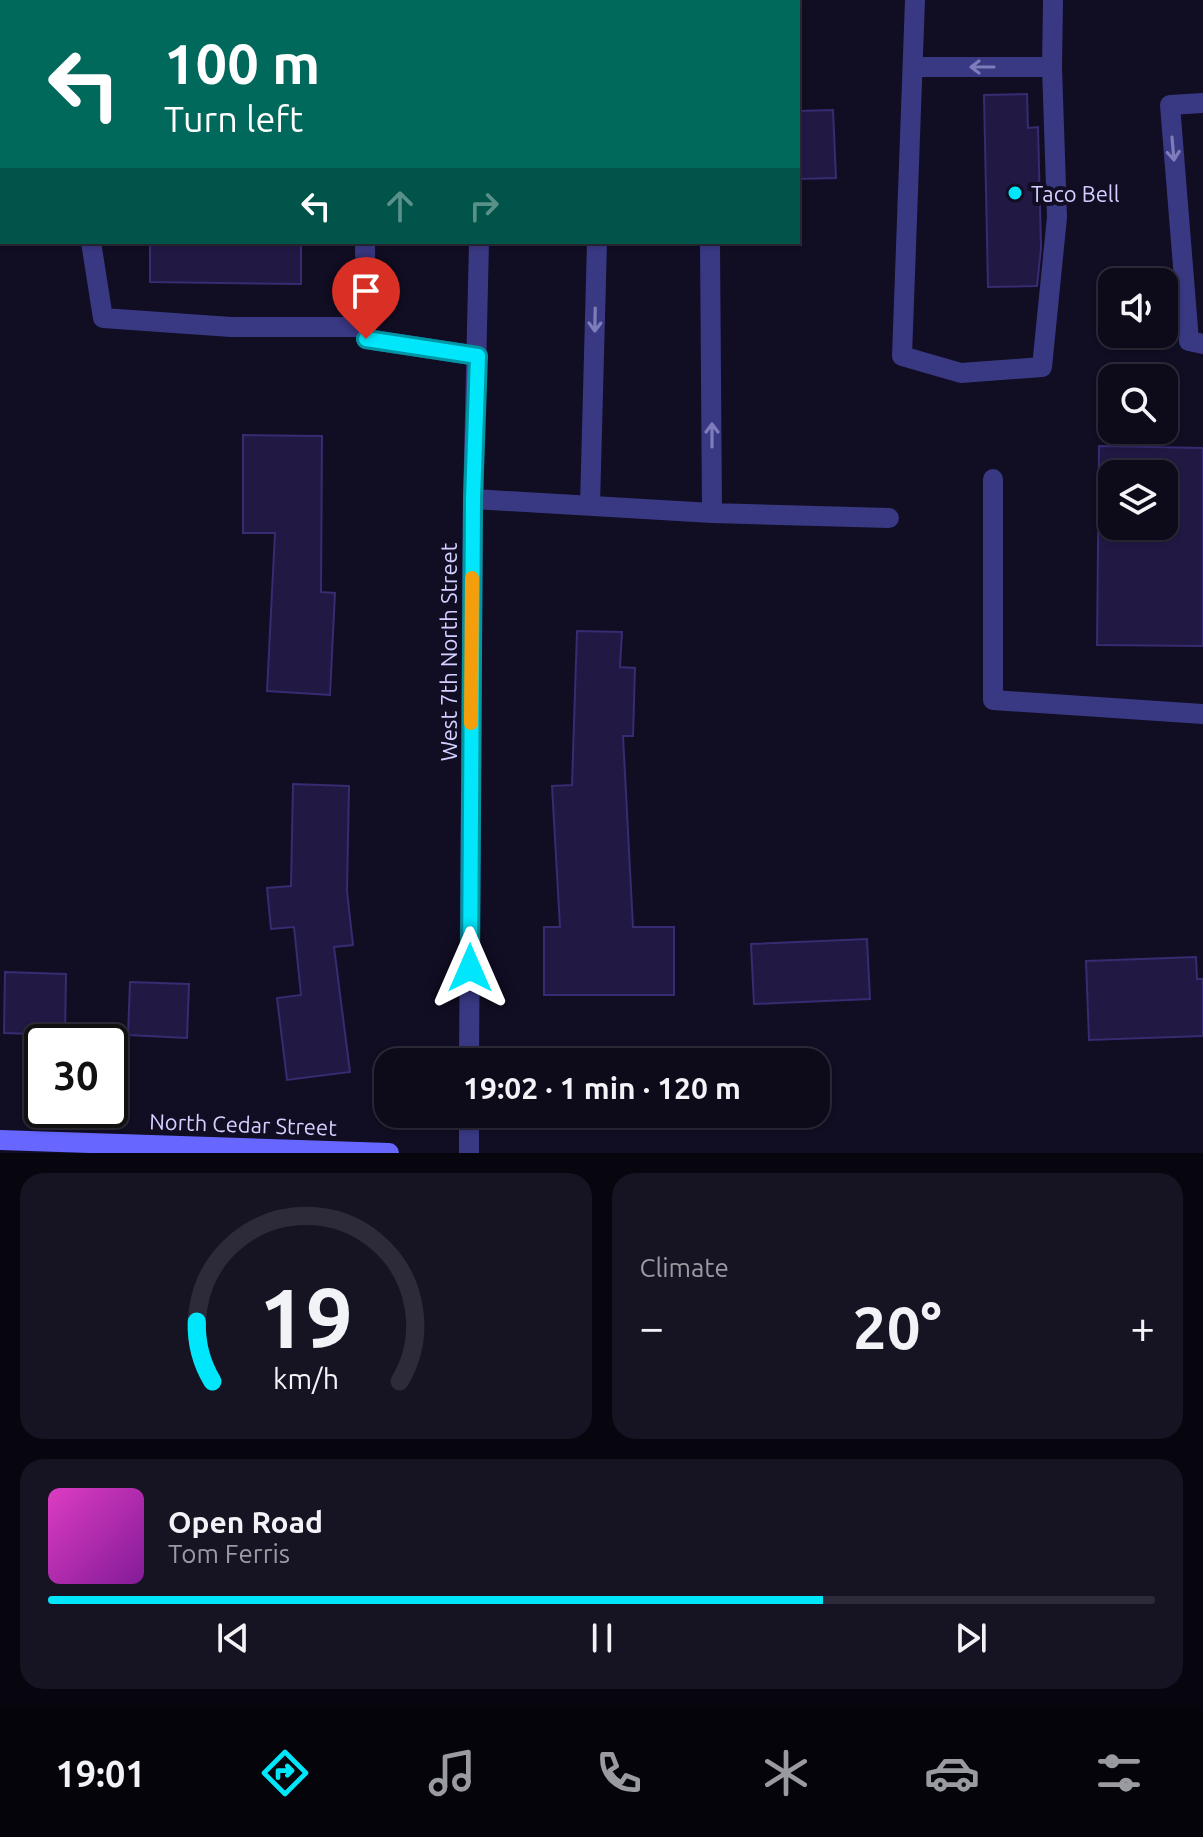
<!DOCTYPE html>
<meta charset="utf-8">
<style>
body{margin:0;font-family:Ubuntu,sans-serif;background:#161323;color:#f1f3f6;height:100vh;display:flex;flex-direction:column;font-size:30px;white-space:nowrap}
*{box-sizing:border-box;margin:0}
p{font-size:26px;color:#9a9aa2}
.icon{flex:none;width:44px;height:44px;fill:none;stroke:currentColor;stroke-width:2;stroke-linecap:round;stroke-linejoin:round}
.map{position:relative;height:1153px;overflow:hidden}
.panel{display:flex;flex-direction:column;gap:20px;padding:20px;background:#07060e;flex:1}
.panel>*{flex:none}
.hud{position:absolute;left:0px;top:0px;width:800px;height:244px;box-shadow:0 2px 6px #0004,0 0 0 2px #2d2b39;background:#00695c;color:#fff;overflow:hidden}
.fabs{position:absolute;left:1098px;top:268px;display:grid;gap:16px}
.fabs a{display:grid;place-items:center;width:80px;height:80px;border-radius:16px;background:#0d0a1a;box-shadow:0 2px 6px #0004,0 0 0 2px #2d2b39;font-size:40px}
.speed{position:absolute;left:24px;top:1024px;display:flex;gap:16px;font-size:40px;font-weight:700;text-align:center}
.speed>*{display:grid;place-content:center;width:104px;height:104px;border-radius:50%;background:#0d0a1a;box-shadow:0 2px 6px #0004,0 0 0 2px #2d2b39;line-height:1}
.speed .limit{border:4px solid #111;border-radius:12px;background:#fff;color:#111}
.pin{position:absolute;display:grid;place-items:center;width:68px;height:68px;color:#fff;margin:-82px -34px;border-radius:50% 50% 50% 0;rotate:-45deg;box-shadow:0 0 8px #0007}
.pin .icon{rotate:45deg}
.me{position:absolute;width:88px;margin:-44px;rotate:0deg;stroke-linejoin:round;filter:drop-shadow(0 0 6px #0008)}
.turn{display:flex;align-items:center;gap:28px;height:168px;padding:0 32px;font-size:36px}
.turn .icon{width:104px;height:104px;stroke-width:2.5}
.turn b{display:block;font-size:56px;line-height:68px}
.lanes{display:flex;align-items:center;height:76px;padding:0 32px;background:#0003;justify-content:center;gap:40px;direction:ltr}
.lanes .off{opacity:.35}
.big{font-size:60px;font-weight:700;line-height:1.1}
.panel .card{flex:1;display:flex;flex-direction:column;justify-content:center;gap:12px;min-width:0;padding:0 28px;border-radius:24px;background:#161323}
.panel .dial{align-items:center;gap:0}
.dial svg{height:208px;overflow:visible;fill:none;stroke:#2d2b39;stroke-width:7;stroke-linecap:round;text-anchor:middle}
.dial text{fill:#f1f3f6;stroke:none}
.song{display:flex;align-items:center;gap:24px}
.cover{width:96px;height:96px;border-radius:12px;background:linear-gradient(135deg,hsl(310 70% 55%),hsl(290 70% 35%))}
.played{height:8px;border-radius:4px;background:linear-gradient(90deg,#00e7fb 70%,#2d2b39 70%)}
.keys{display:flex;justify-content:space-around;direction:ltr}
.heat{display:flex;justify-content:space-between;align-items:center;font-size:44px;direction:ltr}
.panel .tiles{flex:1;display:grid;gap:20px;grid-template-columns:1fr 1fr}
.card:last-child{grid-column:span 2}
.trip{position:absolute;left:374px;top:1048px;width:456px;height:80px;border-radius:24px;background:#0d0a1a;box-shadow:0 2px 6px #0004,0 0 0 2px #2d2b39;font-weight:700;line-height:80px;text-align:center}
.dock{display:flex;height:128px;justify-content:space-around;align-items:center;background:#05040a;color:#9a9aa2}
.dock .icon{width:56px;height:56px}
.dock .current{color:#00e7fb}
.dock b{font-size:36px;color:#f1f3f6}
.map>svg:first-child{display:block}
</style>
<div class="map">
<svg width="1203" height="1153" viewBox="0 0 1203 1153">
<rect width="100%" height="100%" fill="#110d23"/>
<path fill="#211944" stroke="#372b71" stroke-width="2" fill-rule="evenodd" d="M 1027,94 L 1028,128 L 1038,127 L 1041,248 L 1037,286 L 988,287 L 984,95 Z
M 833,110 L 836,178 L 798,179 L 798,111 Z
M 150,242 L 301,242 L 301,284 L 150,282 Z
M 243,435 L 322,436 L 321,592 L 335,593 L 330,695 L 267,691 L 275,533 L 243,533 Z
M 1099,446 L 1203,448 L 1203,646 L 1097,645 ZM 1112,474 L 1164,474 L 1164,526 L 1112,526 Z
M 577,631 L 622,632 L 620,667 L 635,668 L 633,736 L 623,736 L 633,927 L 674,927 L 674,995 L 544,995 L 544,927 L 560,927 L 552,786 L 572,785 Z
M 293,784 L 349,786 L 347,891 L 353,945 L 334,947 L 350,1072 L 287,1080 L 277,998 L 301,995 L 294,927 L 271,929 L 267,888 L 291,886 Z
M 867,939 L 870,999 L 754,1004 L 751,944 Z
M 1196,957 L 1197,979 L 1203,979 L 1203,1036 L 1089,1040 L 1086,961 Z
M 5,972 L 66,974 L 65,1035 L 4,1033 Z
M 130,982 L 189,984 L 187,1038 L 128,1035 Z"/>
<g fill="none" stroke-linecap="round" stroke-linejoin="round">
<path stroke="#393883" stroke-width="20" d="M 708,0 L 708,2
M 915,0 L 902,356 L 961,373 L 1042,367 L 1057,217 L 1052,67 L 1053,0
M 104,2 L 104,0
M 602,2 L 602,0
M 913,67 L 1052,67
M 1203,103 L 1170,105 L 1189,341 L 1203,344
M 91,242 L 103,318 L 231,327 L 366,327
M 365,242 L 366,339 L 478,356
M 710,242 L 712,513
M 993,479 L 993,700 L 1203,714
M 473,499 L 712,513 L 889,518
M 590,505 L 597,242"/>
<path stroke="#393883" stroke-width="20" d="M 482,2 L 482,0
M 469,1062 L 473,499 L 479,242
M 469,1153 L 469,1114"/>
<path stroke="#6767ff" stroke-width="20" d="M 0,1140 L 389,1153"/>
</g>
<defs><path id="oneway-shaft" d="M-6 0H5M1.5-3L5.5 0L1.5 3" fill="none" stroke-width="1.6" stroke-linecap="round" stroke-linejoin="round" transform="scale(2)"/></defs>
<g stroke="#7f7cbb">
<use href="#oneway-shaft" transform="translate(982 67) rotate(-180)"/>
<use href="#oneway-shaft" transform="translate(1173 149) rotate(85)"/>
<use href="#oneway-shaft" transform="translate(595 320) rotate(91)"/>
<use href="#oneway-shaft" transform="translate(712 435) rotate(-90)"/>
</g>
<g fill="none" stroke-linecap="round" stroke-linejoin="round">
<defs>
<path id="route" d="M 366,339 L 478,356 L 473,499 L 470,968"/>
</defs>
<use href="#route" stroke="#0096a3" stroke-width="20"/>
<use href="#route" stroke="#00e7fb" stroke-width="14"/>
<path stroke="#f59e0b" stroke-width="14" d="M 471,723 L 472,578"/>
</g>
<circle fill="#00e7fb" stroke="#110d23" stroke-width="3" cx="1015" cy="193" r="8"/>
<g text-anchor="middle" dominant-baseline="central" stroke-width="8" stroke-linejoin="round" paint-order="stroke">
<g font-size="22" fill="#d4d0ff" stroke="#110d23" text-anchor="start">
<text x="1031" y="193">Taco Bell</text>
</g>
<g font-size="22" fill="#d4d0ff" stroke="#110d23">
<text transform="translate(448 652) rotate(-90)">West 7th North Street</text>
<text transform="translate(243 1124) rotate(2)">North Cedar Street</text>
</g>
</g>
</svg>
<div class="fabs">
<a><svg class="icon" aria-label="sound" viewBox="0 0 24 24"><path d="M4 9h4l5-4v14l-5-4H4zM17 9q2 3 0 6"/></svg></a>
<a><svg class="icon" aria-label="search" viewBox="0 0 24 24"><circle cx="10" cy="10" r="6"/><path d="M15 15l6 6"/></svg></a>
<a><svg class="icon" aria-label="layers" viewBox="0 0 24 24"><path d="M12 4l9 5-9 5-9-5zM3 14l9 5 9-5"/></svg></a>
</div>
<div class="speed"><div class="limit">30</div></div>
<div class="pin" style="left:366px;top:339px;background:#d93025"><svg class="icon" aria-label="arrive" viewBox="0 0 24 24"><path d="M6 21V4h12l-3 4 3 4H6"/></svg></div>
<svg class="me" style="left:470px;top:968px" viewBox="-20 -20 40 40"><path d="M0-17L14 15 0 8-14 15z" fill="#00e7fb" stroke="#fff" stroke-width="4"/></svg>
<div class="trip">19:02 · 1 min · 120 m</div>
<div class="hud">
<div class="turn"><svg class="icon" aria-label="left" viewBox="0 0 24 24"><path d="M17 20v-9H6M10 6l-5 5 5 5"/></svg><div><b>100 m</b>Turn left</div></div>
<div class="lanes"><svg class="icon" aria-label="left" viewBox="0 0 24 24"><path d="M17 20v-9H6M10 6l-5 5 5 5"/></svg><svg class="icon off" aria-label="ahead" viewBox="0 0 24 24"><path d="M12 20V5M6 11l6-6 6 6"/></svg><svg class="icon off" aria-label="right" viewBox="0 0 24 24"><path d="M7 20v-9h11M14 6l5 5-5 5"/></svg></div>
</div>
</div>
<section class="panel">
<div class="tiles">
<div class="card dial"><svg viewBox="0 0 100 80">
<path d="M14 69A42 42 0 1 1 86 69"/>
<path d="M14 69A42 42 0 0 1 8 46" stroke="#00e7fb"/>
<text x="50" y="56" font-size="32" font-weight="700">19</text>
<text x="50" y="72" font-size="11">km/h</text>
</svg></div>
<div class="card"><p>Climate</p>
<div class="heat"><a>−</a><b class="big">20°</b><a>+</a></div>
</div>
<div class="card">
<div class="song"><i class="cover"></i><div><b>Open Road</b><p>Tom Ferris</p></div></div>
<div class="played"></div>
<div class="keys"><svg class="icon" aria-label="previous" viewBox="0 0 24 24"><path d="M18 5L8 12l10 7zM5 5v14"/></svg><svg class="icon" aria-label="pause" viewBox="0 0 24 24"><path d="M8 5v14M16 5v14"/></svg><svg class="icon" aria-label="next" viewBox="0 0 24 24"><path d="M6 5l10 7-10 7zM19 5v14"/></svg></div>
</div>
</div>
</section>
<nav class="dock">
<b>19:01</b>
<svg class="icon current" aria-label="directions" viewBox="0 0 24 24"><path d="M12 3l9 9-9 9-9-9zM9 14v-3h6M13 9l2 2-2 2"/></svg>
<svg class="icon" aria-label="music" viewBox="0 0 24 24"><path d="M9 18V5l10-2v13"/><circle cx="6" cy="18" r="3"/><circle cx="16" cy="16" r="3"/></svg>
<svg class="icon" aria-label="phone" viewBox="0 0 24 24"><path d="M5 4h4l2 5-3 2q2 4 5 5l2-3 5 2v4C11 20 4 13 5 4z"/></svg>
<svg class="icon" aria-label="climate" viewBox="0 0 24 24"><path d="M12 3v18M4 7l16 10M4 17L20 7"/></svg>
<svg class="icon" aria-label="car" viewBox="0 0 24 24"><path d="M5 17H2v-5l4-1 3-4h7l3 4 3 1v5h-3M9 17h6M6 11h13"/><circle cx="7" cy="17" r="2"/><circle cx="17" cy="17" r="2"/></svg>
<svg class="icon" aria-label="filters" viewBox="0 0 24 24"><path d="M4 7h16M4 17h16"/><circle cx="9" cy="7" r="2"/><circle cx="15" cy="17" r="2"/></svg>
</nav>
